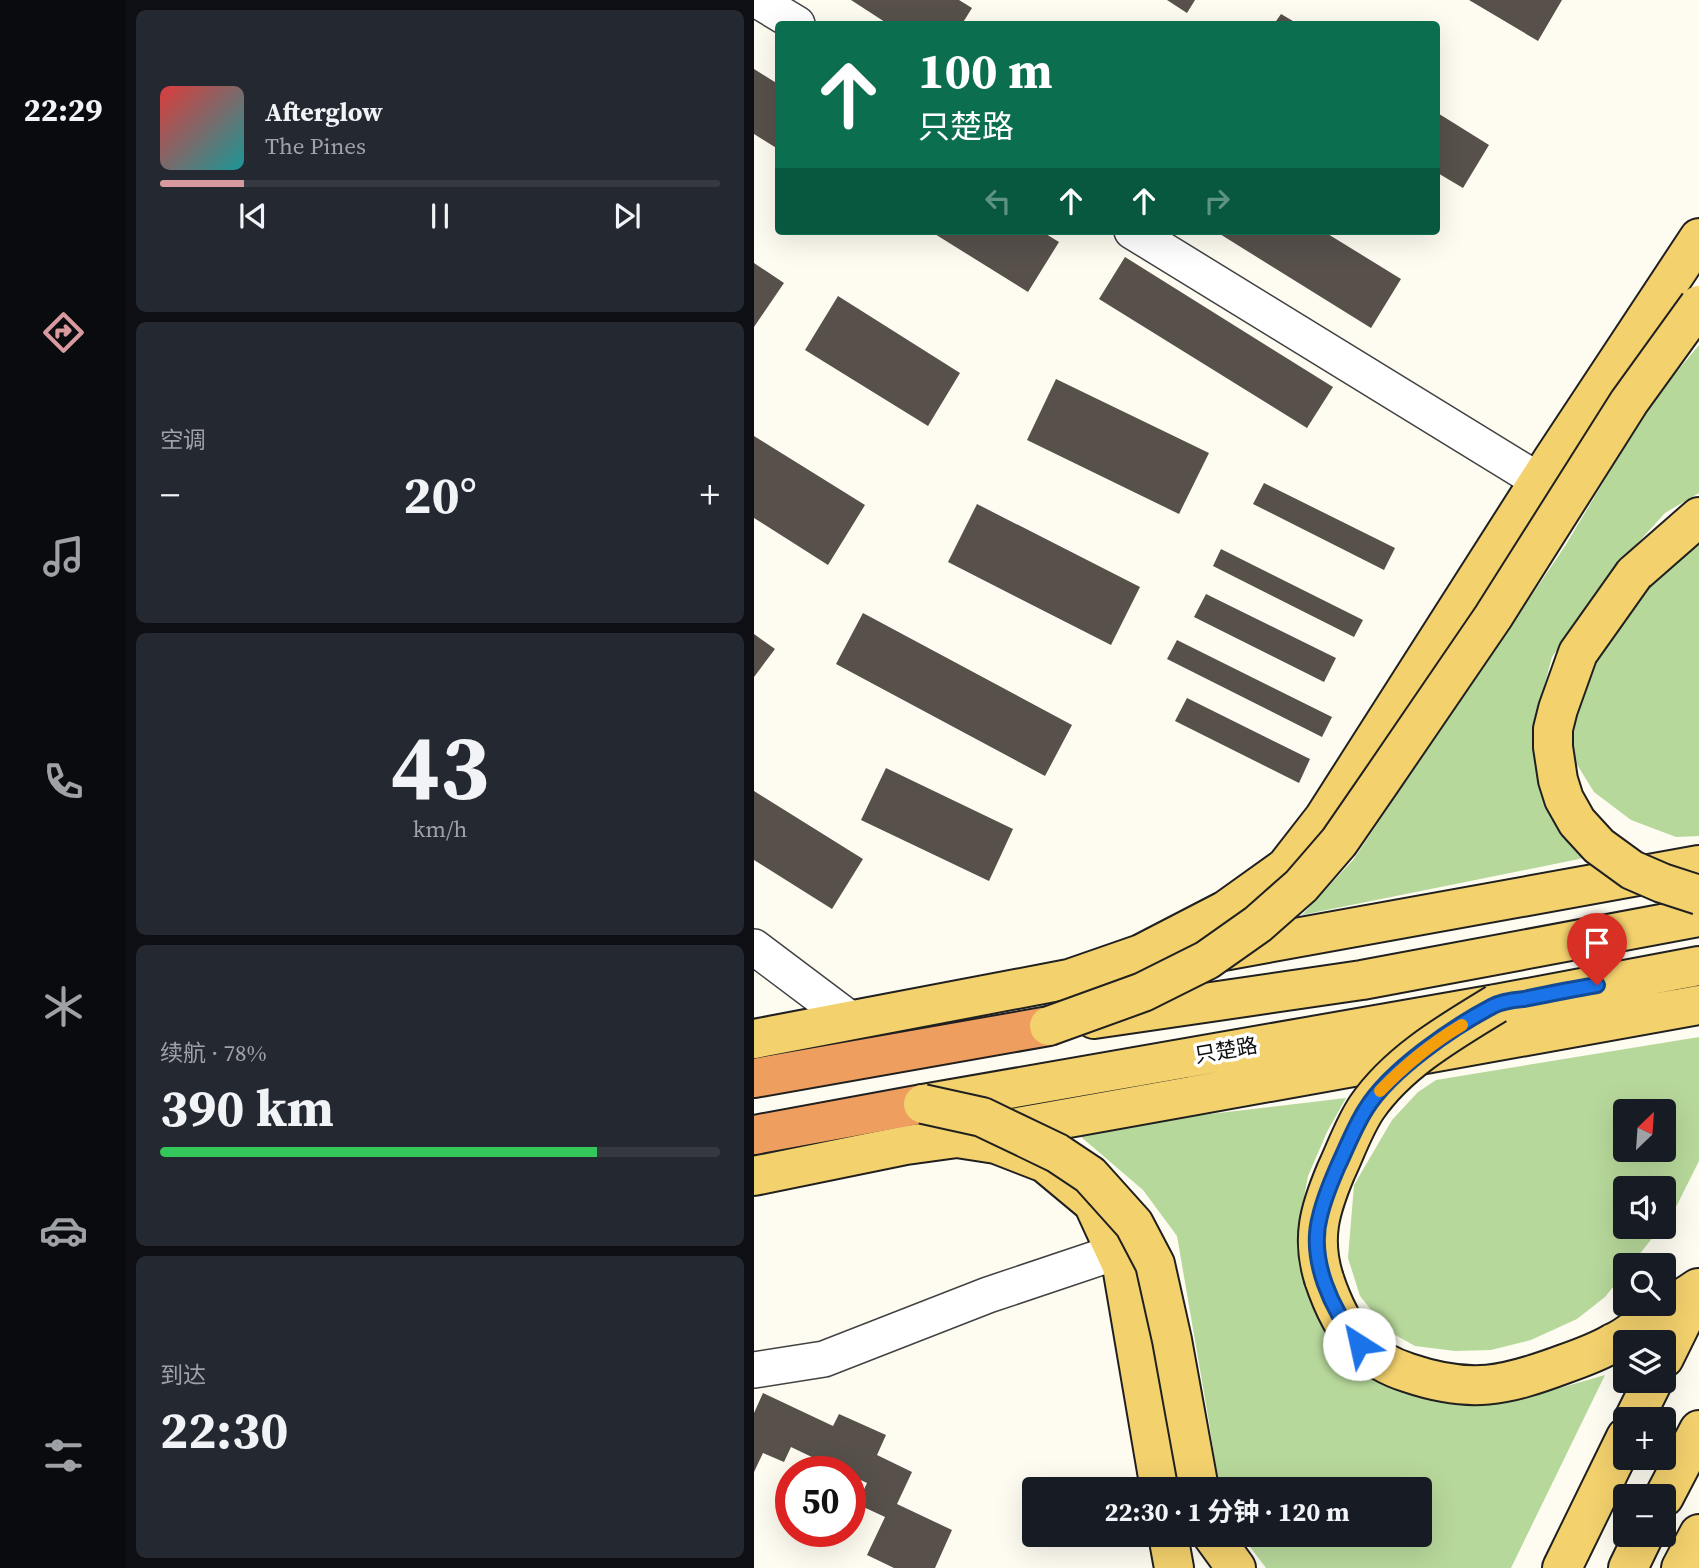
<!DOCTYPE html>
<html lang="zh">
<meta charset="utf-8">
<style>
body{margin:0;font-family:"Source Serif 4","Noto Sans SC",serif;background:#242831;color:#f1f3f6;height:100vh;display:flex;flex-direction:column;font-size:26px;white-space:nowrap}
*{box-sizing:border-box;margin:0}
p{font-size:23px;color:#9ea1a6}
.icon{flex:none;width:38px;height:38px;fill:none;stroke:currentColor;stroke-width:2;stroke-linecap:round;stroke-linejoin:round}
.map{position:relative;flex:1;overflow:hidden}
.details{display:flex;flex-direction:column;gap:10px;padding:10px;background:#0d0f14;width:628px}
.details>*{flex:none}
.top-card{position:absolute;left:21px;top:21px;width:665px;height:214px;border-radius:7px;box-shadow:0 7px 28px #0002;background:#0b6e4f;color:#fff;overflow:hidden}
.needle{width:46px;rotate:25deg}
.controls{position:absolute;left:859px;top:1099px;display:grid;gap:14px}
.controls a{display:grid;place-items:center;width:63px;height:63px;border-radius:7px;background:#171b24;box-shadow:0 7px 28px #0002;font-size:35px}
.speed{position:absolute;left:21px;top:1456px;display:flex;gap:14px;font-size:35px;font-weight:700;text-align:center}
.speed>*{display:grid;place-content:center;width:91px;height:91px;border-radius:50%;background:#171b24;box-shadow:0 7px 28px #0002;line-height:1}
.speed .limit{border:10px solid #d22;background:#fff;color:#111}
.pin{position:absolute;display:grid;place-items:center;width:60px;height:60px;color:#fff;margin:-72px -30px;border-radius:50% 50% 50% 0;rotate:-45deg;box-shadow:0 0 7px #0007}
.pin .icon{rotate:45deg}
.me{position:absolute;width:77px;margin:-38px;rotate:325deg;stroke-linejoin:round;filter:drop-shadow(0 0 5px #0008)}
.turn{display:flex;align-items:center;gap:24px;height:147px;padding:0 28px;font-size:32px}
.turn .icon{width:91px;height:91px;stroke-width:2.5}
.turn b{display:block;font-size:49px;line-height:60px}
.lanes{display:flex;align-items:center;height:66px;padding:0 28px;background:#0003;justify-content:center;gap:35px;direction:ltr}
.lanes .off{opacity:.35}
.big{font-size:52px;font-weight:700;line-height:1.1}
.details .card{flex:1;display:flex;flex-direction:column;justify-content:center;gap:10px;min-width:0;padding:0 24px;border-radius:10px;background:#242831}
.details .dial{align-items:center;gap:0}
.dial b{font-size:91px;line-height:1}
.song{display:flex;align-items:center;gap:21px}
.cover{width:84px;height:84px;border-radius:10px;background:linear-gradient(135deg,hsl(0 70% 55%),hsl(180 70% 35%))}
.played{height:7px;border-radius:4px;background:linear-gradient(90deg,#d8999f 15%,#363941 15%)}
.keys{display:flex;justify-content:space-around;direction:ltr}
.heat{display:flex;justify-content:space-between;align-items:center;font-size:38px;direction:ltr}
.charge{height:10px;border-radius:5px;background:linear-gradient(90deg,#34c759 78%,#363941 0)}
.trip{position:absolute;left:268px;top:1477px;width:410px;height:70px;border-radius:7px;background:#171b24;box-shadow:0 7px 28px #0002;font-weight:700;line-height:70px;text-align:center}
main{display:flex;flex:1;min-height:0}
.menu{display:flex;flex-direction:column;width:126px;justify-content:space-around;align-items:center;background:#090b0e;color:#9ea1a6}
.menu .icon{width:49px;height:49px}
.menu .on{color:#d8999f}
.menu b{font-size:32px;color:#f1f3f6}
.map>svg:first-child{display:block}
</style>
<main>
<nav class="menu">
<b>22:29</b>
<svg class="icon on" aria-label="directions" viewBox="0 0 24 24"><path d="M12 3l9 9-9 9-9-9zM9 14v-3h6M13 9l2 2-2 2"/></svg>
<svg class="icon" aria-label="music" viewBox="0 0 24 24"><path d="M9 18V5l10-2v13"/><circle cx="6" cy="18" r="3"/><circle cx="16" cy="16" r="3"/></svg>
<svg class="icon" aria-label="phone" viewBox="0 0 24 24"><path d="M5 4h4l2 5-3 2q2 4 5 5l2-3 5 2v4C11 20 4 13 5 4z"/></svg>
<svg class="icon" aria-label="climate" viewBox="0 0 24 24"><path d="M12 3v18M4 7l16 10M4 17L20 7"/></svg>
<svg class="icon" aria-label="car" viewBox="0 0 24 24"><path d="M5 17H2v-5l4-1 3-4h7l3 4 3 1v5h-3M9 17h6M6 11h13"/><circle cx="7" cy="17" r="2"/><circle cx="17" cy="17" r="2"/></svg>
<svg class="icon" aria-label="filters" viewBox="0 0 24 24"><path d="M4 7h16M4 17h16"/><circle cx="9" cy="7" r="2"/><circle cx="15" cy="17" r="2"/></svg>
</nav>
<section class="details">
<div class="card">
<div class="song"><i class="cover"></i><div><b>Afterglow</b><p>The Pines</p></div></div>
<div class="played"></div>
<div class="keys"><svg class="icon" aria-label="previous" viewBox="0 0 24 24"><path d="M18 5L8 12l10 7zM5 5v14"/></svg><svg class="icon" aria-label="pause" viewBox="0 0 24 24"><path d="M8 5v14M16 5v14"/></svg><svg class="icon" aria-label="next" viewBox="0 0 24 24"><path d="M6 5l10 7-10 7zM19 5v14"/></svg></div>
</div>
<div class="card"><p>空调</p>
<div class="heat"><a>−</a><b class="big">20°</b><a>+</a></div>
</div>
<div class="card dial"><b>43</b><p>km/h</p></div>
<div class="card"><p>续航 · 78%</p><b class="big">390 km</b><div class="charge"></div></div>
<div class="card"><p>到达</p><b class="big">22:30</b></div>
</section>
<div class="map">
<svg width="945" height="1568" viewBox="0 0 945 1568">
<rect width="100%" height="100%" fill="#fefcf1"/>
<path fill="#b7d89b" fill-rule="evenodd" d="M 945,345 L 945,493 L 911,513 L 862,567 L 798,657 L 782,717 L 781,761 L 788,794 L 801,824 L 830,858 L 548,915 L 599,860 L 811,546 L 898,401 Z
M 945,537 L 945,836 L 922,837 L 877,820 L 840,792 L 817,755 L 823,708 L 837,665 L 901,573 Z
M 945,1037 L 945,1161 L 923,1205 L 910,1222 L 910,1188 L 872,1188 L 872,1227 L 907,1227 L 877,1265 L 872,1265 L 871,1272 L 851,1297 L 823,1319 L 777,1340 L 737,1350 L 701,1351 L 661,1346 L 634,1331 L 606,1296 L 594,1258 L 600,1185 L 638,1120 L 664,1092 L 682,1080 ZM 910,1111 L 910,1150 L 872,1150 L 872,1111 Z
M 592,1098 L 573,1132 L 554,1176 L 548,1208 L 549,1277 L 573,1334 L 612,1373 L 649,1393 L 677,1401 L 714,1405 L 767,1399 L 851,1375 L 757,1568 L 512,1568 L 487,1535 L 665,1535 L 665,1489 L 465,1489 L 455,1422 L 423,1236 L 389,1190 L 319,1130 Z"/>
<path fill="#57504b" d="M 97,0 L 205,0 L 218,8 L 208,24 L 134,24 Z
M 413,0 L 441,0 L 433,13 Z
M 715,0 L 808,0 L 784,41 Z
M 527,14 L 544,24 L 520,24 Z
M 0,69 L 24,84 L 24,149 L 0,134 Z
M 682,112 L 735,145 L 709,188 L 682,172 Z
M 176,231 L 287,231 L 305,242 L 274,292 Z
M 461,231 L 569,231 L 647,279 L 617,328 Z
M 371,257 L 579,387 L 553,428 L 345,299 Z
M 0,263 L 30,283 L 0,327 Z
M 84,296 L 206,373 L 174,426 L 51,350 Z
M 302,379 L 455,453 L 425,514 L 273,440 Z
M 0,436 L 111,505 L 74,565 L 0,518 Z
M 510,483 L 641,548 L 630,570 L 499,504 Z
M 223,504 L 386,587 L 357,645 L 194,562 Z
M 467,549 L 609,620 L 600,637 L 459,566 Z
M 452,594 L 582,658 L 570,682 L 440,617 Z
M 109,613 L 318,725 L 291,776 L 82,664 Z
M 0,634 L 21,649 L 0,677 Z
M 423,640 L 578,717 L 568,737 L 413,659 Z
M 433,698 L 556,759 L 545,783 L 421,721 Z
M 132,768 L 259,829 L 235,881 L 107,820 Z
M 0,791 L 109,859 L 78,909 L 0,860 Z
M 9,1393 L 79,1426 L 85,1414 L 132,1435 L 123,1455 L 158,1472 L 143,1504 L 198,1530 L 181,1568 L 140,1568 L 113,1555 L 131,1517 L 103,1504 L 113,1483 L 96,1475 L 96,1472 L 89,1472 L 37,1447 L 30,1462 L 9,1453 L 0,1472 L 0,1413 Z"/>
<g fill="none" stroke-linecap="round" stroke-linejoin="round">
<defs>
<path id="minor" d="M 3,0 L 43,24
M 378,231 L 785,481
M 0,947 L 97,1020
M 0,1370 L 70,1359 L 234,1295 L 362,1252"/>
<path id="major" d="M 880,574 L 945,517
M 458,953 L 945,865
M 340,1019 L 608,980 L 945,917
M 0,1039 L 315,979 L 387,954 L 472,910 L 532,867 L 570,818 L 799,459 L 945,238
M 169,1104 L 742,1004 L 945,966
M 203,1138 L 945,1005
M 0,1176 L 152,1145 L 203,1138 L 242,1144 L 291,1163 L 339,1203 L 368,1266 L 406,1489
M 570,1279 C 578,1303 588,1326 605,1344 C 620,1359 636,1367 655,1373 C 717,1394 751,1386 810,1364 C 827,1358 844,1352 859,1343 C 869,1339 877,1332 886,1326 C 905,1313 925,1301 944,1288
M 910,1358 L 944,1289
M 880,1419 L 899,1381
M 910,1497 L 945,1430
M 414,1535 L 420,1568
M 458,1535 L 482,1568
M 808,1568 L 872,1437
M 874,1568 L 890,1535
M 927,1568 L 945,1534"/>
<path id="highway" d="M 0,1078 L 295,1026
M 0,1135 L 169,1104"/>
</defs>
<use href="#minor" stroke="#424242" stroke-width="38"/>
<use href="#major" stroke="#202020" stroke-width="42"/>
<use href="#highway" stroke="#202020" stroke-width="42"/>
<use href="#minor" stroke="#fff" stroke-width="35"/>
<use href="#major" stroke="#f3d16d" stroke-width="38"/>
<use href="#highway" stroke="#ee9f5f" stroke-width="38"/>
<defs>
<path id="major-bridge" d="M 880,574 L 824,653 L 804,709 L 799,729 L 799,747 L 804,780 L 810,799 L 823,822 L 845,846 L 878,870 L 908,883 L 945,895
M 295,1026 L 389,992 L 453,960 L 504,924 L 547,886 L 585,842 L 627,781 L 739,617 L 875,402 L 945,305
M 169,1104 L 228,1117 L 303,1153 L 336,1175 L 380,1224 L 401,1264 L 418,1340 L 445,1489
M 570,1279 C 557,1238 566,1209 582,1171 C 592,1150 600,1126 613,1107 C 644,1062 696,1032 742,1004"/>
</defs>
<use href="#major-bridge" stroke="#202020" stroke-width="42" stroke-linecap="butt"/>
<use href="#major-bridge" stroke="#f3d16d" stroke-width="38"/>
</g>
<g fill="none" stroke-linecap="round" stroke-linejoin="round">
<defs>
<path id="route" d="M 605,1344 C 578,1310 554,1260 566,1216 C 570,1199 577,1182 584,1166 C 593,1147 601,1126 612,1109 C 636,1070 699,1027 739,1006 C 748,1001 760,1000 770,999 C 794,994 819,989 843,985"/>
</defs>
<use href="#route" stroke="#114b97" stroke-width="18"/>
<use href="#route" stroke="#1a73e8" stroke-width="12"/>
<path stroke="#f59e0b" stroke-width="12" d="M 626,1091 C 650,1066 678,1043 708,1025"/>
</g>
<g text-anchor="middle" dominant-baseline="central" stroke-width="7" stroke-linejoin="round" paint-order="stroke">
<g font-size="21" fill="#0f0f0f" stroke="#fff">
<text transform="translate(472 1050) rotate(-10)">只楚路</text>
</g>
</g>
</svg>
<div class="controls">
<a><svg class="needle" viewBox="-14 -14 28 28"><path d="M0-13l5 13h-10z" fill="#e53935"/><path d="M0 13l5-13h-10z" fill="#9ea1a6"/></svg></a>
<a><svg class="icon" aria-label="sound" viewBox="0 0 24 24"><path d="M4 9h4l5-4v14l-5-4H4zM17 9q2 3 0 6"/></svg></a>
<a><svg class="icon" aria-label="search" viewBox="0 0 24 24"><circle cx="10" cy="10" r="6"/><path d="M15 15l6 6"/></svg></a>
<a><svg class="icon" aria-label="layers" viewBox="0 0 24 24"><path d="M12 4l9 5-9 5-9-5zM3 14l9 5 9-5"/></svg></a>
<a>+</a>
<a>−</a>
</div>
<div class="speed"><div class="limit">50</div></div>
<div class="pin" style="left:843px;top:985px;background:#d93025"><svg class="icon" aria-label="arrive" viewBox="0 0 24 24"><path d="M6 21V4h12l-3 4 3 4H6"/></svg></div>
<svg class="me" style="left:605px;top:1344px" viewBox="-20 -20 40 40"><circle r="19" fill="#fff"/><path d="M0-13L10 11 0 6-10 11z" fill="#1a73e8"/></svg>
<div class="trip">22:30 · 1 分钟 · 120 m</div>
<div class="top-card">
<div class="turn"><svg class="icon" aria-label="ahead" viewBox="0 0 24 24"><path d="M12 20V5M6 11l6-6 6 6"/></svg><div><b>100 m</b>只楚路</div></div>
<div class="lanes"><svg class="icon off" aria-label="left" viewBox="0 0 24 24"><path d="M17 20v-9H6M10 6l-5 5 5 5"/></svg><svg class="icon" aria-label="ahead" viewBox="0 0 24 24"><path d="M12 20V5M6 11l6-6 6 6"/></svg><svg class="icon" aria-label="ahead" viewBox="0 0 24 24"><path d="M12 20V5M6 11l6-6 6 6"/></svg><svg class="icon off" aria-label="right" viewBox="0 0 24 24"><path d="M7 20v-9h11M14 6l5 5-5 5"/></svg></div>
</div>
</div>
</main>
